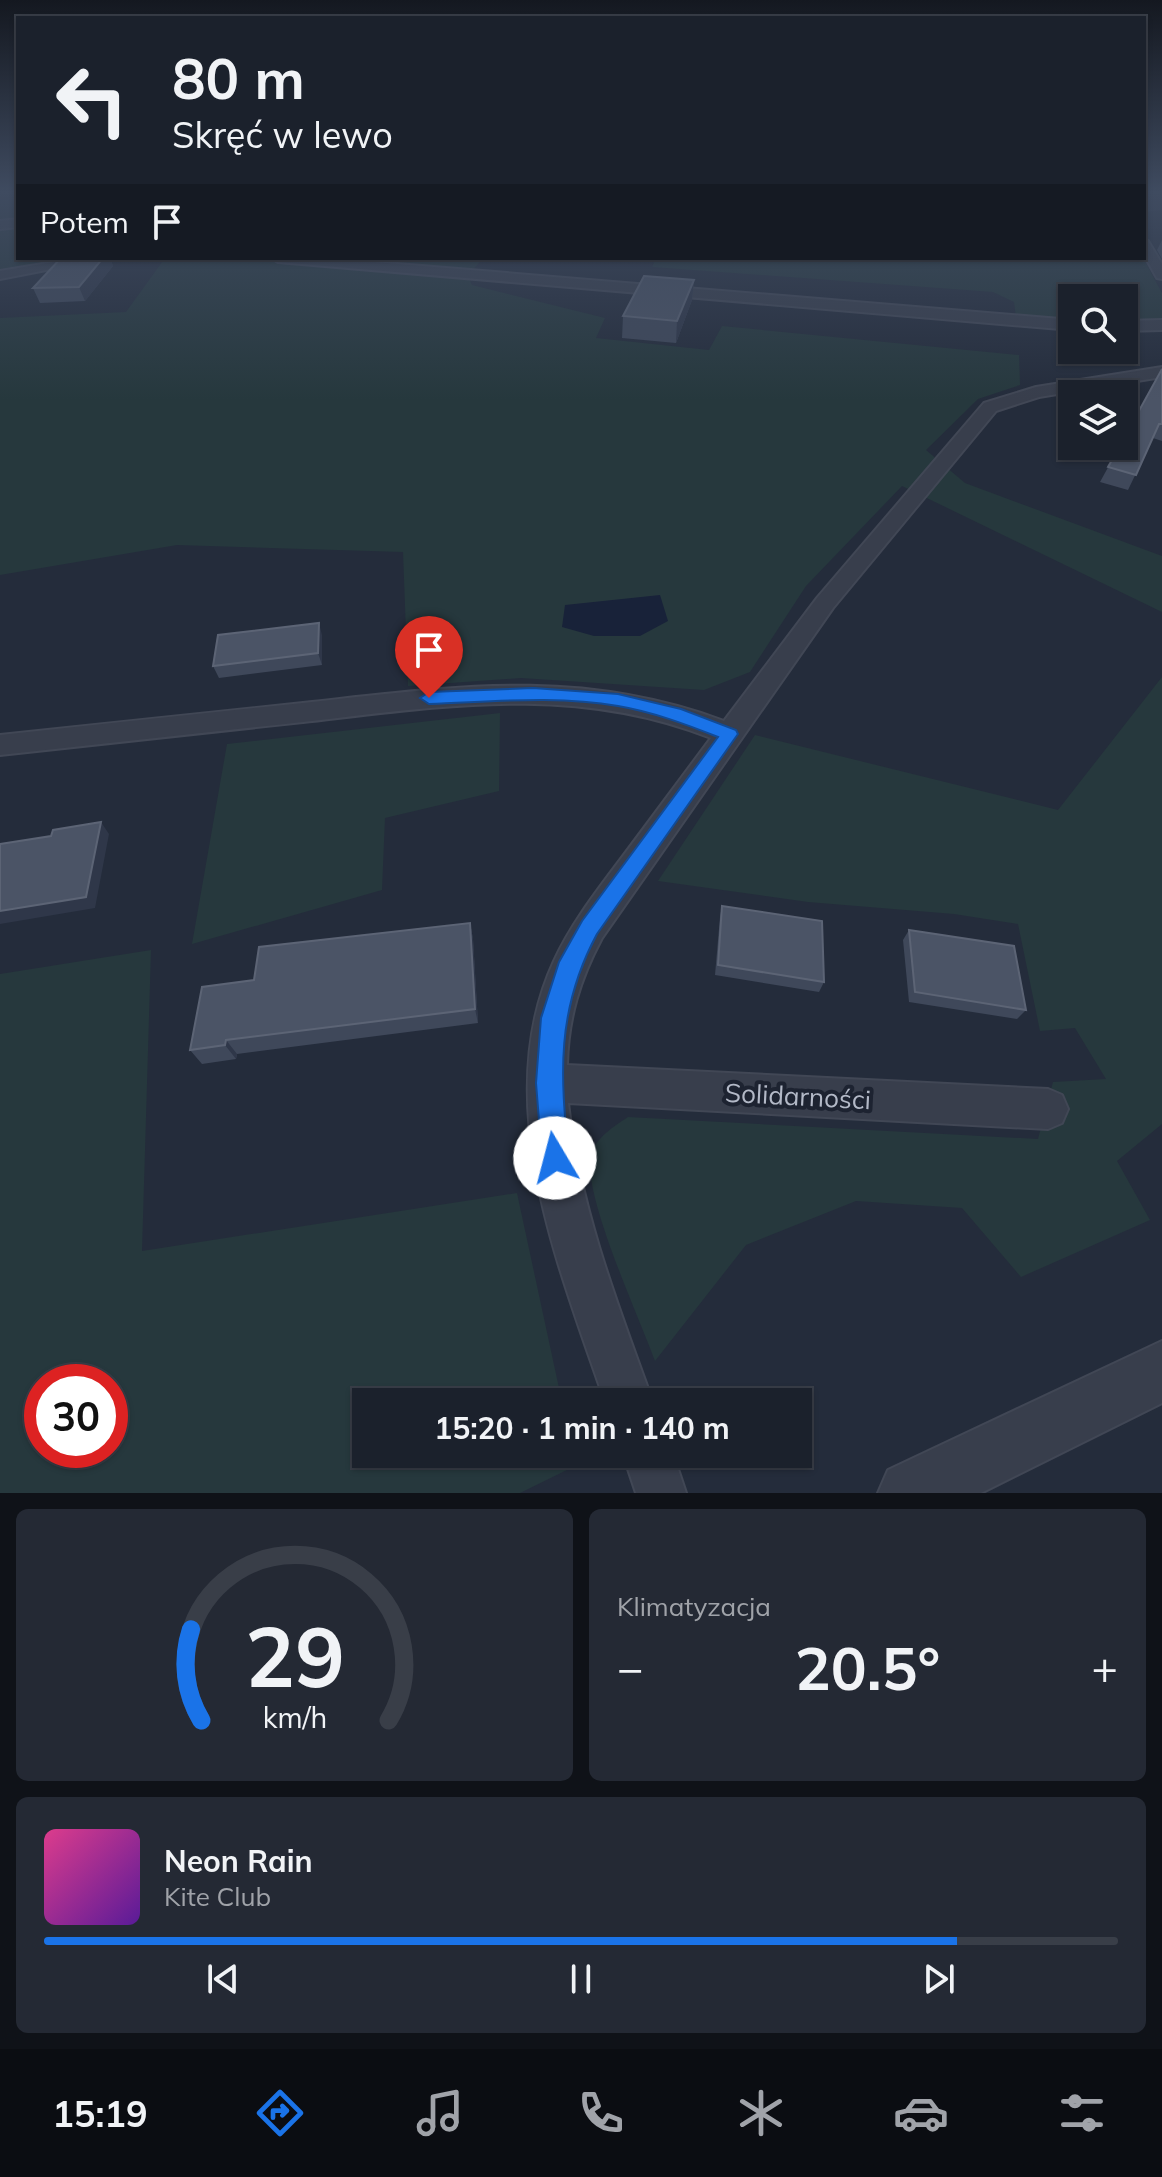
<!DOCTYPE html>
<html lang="pl">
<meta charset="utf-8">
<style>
body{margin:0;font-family:Mulish,sans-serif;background:#242934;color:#f1f3f6;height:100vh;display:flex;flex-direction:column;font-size:30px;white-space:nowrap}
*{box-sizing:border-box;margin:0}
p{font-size:26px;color:#a0a3a9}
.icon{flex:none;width:44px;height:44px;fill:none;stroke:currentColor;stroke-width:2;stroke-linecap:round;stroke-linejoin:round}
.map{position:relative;height:1493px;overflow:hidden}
.drawer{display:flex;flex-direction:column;gap:16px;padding:16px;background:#0f1218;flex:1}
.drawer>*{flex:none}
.hud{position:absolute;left:16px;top:16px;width:1130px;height:244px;border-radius:0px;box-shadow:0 2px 6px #0004,0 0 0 2px #393e48;background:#1b212c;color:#f1f3f6;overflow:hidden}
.controls{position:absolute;left:1058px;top:284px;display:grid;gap:16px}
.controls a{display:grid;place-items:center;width:80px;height:80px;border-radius:0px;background:#1b212c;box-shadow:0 2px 6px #0004,0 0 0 2px #393e48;font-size:40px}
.speed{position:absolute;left:24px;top:1364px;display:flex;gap:16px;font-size:40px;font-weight:700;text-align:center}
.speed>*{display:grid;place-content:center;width:104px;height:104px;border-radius:50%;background:#1b212c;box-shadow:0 2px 6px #0004,0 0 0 2px #393e48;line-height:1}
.speed .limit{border:12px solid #d22;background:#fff;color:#111}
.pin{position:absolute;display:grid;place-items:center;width:68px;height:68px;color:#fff;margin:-82px -34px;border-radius:50% 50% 50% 0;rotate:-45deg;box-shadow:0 0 8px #0007}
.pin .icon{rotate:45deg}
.me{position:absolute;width:88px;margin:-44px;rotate:352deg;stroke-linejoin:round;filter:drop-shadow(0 0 6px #0008)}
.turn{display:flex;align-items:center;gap:28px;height:168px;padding:0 24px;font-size:36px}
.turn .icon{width:104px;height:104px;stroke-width:2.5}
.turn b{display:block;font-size:56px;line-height:68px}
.then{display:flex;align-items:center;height:76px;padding:0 24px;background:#0003;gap:16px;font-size:30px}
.big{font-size:60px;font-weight:700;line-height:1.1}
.drawer .widget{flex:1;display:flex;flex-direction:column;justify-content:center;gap:12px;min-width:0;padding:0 28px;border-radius:12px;background:#242934}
.drawer .dial{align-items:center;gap:0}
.dial svg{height:208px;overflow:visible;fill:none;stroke:#393e48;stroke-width:7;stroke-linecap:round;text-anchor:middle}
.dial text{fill:#f1f3f6;stroke:none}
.song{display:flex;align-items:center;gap:24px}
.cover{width:96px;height:96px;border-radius:12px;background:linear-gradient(135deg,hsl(330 70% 55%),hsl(270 70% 35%))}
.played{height:8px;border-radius:4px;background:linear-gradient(90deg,#1a73e8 85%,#393e48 85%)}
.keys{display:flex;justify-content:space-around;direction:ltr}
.heat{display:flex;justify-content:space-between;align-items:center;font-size:44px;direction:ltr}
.drawer .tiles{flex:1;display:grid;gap:16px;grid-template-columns:1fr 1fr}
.widget:last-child{grid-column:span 2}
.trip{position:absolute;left:352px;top:1388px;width:460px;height:80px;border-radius:0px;background:#1b212c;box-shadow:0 2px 6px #0004,0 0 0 2px #393e48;font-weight:700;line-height:80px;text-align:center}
.menu{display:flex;height:128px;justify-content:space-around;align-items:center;background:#0b0d12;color:#a0a3a9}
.menu .icon{width:56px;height:56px}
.menu .current{color:#1a73e8}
.menu b{font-size:36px;color:#f1f3f6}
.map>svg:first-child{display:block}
</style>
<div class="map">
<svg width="1162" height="1493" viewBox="0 0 1162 1493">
<rect width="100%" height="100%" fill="#242c3b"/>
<path fill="#26383d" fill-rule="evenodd" d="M 18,197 L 18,258 L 84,258 L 0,273 L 0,200 Z
M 165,258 L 483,258 L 468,276 L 472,285 L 605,318 L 596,338 L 709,350 L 722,326 L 1019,355 L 1020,385 L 978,399 L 926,450 L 965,483 L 1162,556 L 1162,612 L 902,486 L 806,586 L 750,672 L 704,690 L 521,678 L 408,686 L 403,552 L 177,545 L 0,575 L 0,318 L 126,312 Z
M 656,258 L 1143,258 L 1162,293 L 1162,323 L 1124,323 L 1124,298 L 1072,298 L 1072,322 L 1016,317 L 1014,302 L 993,292 L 652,267 Z
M 1162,677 L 1162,1124 L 1117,1161 L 1150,1220 L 1021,1277 L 962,1208 L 856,1201 L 746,1245 L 655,1361 C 640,1319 582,1194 591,1156 C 596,1137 613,1127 628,1117 L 1038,1139 L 1053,1082 L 1106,1079 L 1075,1028 L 1040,1031 L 1018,924 L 954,914 L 808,902 L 658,881 L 755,735 L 1058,810 Z
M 500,713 L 499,791 L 385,818 L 382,890 L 192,944 L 227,744 Z
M 151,950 L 142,1251 L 517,1193 L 562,1402 L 366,1402 L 366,1454 L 573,1454 L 575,1466 L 520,1493 L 0,1493 L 0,974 ZM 42,1382 L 110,1382 L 110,1450 L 42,1450 Z"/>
<path fill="#182239" d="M 660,595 L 668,621 L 640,636 L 594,636 L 562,627 L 565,605 Z"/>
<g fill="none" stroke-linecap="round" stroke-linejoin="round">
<defs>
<path id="minor" d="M 18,219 L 18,227 L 0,229 L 0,221 Z
M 1144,240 L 1148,241 L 1162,264 L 1162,279 L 1157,278 L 1144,255 Z
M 78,258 L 108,258 L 0,279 L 0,271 Z
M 271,258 L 325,258 L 1072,320 L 1072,330 L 278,262 Z
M 1162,320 L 1162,330 L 1124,331 L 1124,321 Z
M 1162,367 L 1162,377 L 1039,397 L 996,411 L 833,608 L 602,938 C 580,979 568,1018 567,1065 L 1048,1089 L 1062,1095 L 1068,1109 L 1062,1123 L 1048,1129 L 568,1103 C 580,1207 617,1304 653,1402 L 605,1402 C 559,1267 489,1101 554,961 C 571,924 596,892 620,860 C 651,819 681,778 711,738 C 575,684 443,706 303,722 C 202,733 101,744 0,755 L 0,735 C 101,724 202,713 303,703 C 452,687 579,667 724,721 L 817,598 L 984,403 L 1036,387 Z
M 623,1454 L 673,1454 L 686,1493 L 636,1493 Z"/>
<path id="tertiary" d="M 1162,1341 L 1162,1403 L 981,1493 L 878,1493 L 888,1470 Z"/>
</defs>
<use href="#minor" stroke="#414755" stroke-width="4"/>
<use href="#tertiary" stroke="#414755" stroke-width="4"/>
<use href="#minor" fill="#383e4c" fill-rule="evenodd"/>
<use href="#tertiary" fill="#383e4c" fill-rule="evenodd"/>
</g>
<path fill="#3f485a" d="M 1162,240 L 1162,259 L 1157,250 Z
M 61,258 L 110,258 L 113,266 L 85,301 L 40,303 L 33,288 Z
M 694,280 L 692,300 L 676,343 L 622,338 L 623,316 Z
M 1162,369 L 1162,441 L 1153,438 L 1128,490 L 1100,482 Z
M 322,635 L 322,665 L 219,678 L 213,666 Z
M 722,906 L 824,982 L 819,992 L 715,975 L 720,917 Z
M 470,923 L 473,939 L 478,1023 L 237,1054 L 236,1059 L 202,1064 L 190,1050 L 254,980 Z
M 909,930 L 1026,1010 L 1017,1019 L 909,1002 L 903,940 Z"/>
<path fill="#2f3749" d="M 1162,191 L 1162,210 L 1144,212 L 1144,193 Z
M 103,258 L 110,258 L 113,266 L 85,301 L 79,287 Z
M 694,280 L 692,300 L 676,343 L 677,321 Z
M 319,623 L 322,635 L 322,665 L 318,653 Z
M 101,822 L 109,834 L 95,908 L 0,924 L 0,911 Z
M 470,923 L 473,939 L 478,1023 L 475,1009 Z
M 226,1040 L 237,1054 L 236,1059 L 225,1045 Z"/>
<path fill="#4b5466" stroke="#5c6475" stroke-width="2" d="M 61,258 L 103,258 L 79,287 L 33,288 Z
M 644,276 L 694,280 L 677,321 L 623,316 Z
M 1162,369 L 1162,424 L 1159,424 L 1136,475 L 1108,467 L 1120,446 L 1124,446 L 1124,438 Z
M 319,623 L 318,653 L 213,666 L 218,635 Z
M 101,822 L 86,897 L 0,911 L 0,844 L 51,836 L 53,830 Z
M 722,906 L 822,921 L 824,982 L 718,965 Z
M 470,923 L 475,1009 L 226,1040 L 225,1045 L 190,1050 L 202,987 L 254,980 L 259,947 Z
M 909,930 L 1014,946 L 1026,1010 L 915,992 Z"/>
<linearGradient id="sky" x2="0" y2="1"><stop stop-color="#141820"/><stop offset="0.48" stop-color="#3f4b60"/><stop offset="1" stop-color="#3f4b60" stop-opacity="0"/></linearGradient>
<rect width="1162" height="400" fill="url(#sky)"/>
<path fill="#1a73e8" stroke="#114b97" stroke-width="2" d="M 533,688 L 618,694 L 681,709 L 736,730 L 738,734 L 597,934 C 556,1010 560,1075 569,1158 L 565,1167 L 555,1171 L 546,1167 L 542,1158 L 536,1083 L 541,1018 L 559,962 L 582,921 L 718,737 C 685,724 653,712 618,706 C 556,695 491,702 429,704 L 420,698 L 429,692 Z"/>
<g text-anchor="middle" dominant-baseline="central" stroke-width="8" stroke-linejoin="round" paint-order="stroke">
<g font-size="26" fill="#b3b9c7" stroke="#1d2331">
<text transform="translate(798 1096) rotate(3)">Solidarności</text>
</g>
</g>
</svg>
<div class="controls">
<a><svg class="icon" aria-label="search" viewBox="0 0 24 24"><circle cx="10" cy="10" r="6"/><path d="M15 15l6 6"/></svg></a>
<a><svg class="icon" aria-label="layers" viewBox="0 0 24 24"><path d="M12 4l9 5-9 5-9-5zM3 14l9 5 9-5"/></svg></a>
</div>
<div class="speed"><div class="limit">30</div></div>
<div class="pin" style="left:429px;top:698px;background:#d93025"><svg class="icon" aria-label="arrive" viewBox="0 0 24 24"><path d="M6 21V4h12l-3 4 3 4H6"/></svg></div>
<svg class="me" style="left:555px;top:1158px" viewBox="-20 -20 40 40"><circle r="19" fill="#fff"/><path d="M0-13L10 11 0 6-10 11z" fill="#1a73e8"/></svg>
<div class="trip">15:20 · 1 min · 140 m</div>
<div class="hud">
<div class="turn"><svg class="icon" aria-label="left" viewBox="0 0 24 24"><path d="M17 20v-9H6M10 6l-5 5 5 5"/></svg><div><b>80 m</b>Skręć w lewo</div></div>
<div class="then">Potem<svg class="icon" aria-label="arrive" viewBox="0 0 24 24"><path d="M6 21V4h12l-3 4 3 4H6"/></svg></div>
</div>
</div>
<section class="drawer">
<div class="tiles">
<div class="widget dial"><svg viewBox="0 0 100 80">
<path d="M14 69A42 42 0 1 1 86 69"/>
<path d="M14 69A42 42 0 0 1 10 34" stroke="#1a73e8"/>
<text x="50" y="56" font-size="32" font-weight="700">29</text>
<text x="50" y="72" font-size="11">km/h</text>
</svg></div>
<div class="widget"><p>Klimatyzacja</p>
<div class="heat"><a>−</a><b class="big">20.5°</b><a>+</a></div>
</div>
<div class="widget">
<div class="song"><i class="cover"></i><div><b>Neon Rain</b><p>Kite Club</p></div></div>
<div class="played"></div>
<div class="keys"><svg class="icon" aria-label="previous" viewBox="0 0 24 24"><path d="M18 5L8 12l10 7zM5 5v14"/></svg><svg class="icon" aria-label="pause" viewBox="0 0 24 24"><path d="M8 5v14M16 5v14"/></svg><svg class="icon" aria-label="next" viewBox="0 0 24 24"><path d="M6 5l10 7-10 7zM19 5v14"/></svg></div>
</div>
</div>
</section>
<nav class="menu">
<b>15:19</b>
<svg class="icon current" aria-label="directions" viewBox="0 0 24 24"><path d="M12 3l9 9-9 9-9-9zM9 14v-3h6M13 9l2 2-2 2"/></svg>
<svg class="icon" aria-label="music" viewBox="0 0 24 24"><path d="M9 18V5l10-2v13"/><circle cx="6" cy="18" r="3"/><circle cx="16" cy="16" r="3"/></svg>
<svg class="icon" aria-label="phone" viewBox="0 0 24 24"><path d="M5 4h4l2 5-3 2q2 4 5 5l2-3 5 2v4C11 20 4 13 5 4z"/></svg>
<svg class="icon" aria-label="climate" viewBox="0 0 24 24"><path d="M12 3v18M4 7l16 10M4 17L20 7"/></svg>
<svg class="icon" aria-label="car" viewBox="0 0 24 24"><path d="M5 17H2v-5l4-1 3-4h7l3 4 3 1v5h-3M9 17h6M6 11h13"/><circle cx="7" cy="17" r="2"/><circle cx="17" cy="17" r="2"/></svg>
<svg class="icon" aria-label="filters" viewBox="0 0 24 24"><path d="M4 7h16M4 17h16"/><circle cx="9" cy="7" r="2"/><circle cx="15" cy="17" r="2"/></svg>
</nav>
